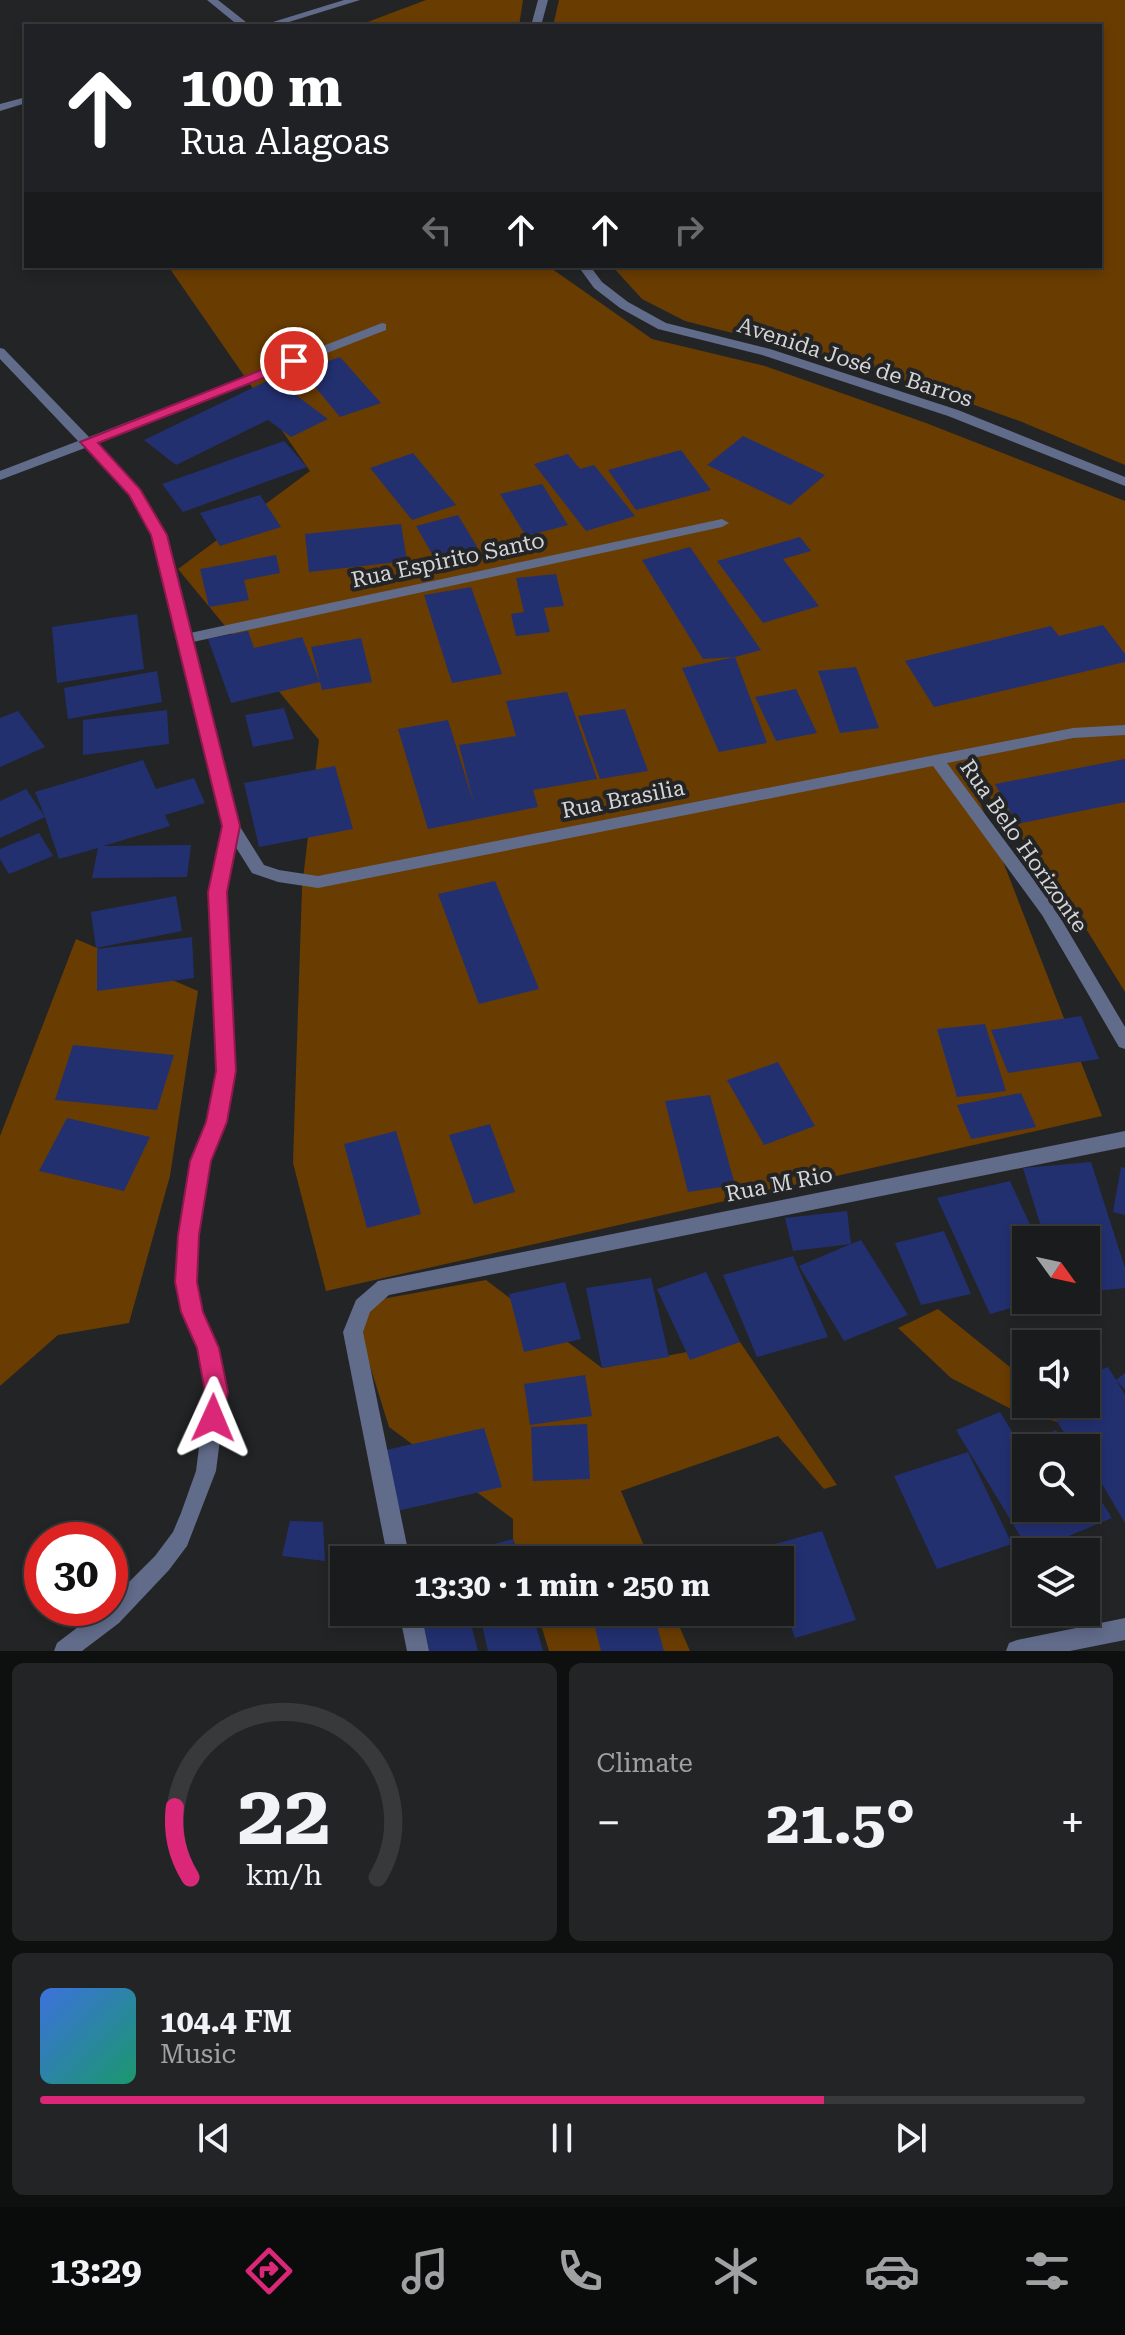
<!DOCTYPE html>
<meta charset="utf-8">
<style>
body{margin:0;font-family:"Roboto Serif",serif;background:#232425;color:#f1f3f6;height:100vh;display:flex;flex-direction:column;font-size:30px;white-space:nowrap}
*{box-sizing:border-box;margin:0}
p{font-size:26px;color:#9fa1a3}
.icon{flex:none;width:44px;height:44px;fill:none;stroke:currentColor;stroke-width:2;stroke-linecap:round;stroke-linejoin:round}
.map{position:relative;height:1651px;overflow:hidden}
.drawer{display:flex;flex-direction:column;gap:12px;padding:12px;background:#0e0f0f;flex:1}
.drawer>*{flex:none}
.hud{position:absolute;left:24px;top:24px;width:1078px;height:244px;border-radius:0px;box-shadow:0 4px 12px #0003,0 0 0 2px #38393b;background:#202124;color:#fff;overflow:hidden}
.needle{width:52px;rotate:123deg}
.controls{position:absolute;left:1012px;top:1226px;display:grid;gap:16px}
.controls a{display:grid;place-items:center;width:88px;height:88px;border-radius:0px;background:#1a1b1c;box-shadow:0 4px 12px #0003,0 0 0 2px #38393b;font-size:40px}
.speed{position:absolute;left:24px;top:1522px;display:flex;gap:16px;font-size:40px;font-weight:700;text-align:center}
.speed>*{display:grid;place-content:center;width:104px;height:104px;border-radius:50%;background:#1a1b1c;box-shadow:0 4px 12px #0003,0 0 0 2px #38393b;line-height:1}
.speed .limit{border:12px solid #d22;background:#fff;color:#111}
.pin{position:absolute;display:grid;place-items:center;width:68px;height:68px;color:#fff;margin:-34px;border:4px solid #fff;border-radius:50%;box-shadow:0 2px 8px #0007}
.me{position:absolute;width:88px;margin:-44px;rotate:1deg;stroke-linejoin:round;filter:drop-shadow(0 0 6px #0008)}
.turn{display:flex;align-items:center;gap:28px;height:168px;padding:0 24px;font-size:36px}
.turn .icon{width:104px;height:104px;stroke-width:2.5}
.turn b{display:block;font-size:56px;line-height:68px}
.lanes{display:flex;align-items:center;height:76px;padding:0 24px;background:#0003;justify-content:center;gap:40px;direction:ltr}
.lanes .off{opacity:.35}
.big{font-size:60px;font-weight:700;line-height:1.1}
.drawer .tile{flex:1;display:flex;flex-direction:column;justify-content:center;gap:12px;min-width:0;padding:0 28px;border-radius:12px;background:#232425}
.drawer .dial{align-items:center;gap:0}
.dial svg{height:208px;overflow:visible;fill:none;stroke:#38393b;stroke-width:7;stroke-linecap:round;text-anchor:middle}
.dial text{fill:#f1f3f6;stroke:none}
.song{display:flex;align-items:center;gap:24px}
.cover{width:96px;height:96px;border-radius:12px;background:linear-gradient(135deg,hsl(220 70% 55%),hsl(160 70% 35%))}
.played{height:8px;border-radius:4px;background:linear-gradient(90deg,#db2777 75%,#38393b 75%)}
.keys{display:flex;justify-content:space-around;direction:ltr}
.heat{display:flex;justify-content:space-between;align-items:center;font-size:44px;direction:ltr}
.drawer .tiles{flex:1;display:grid;gap:12px;grid-template-columns:1fr 1fr}
.tile:last-child{grid-column:span 2}
.trip{position:absolute;left:330px;top:1546px;width:464px;height:80px;border-radius:0px;background:#1a1b1c;box-shadow:0 4px 12px #0003,0 0 0 2px #38393b;font-weight:700;line-height:80px;text-align:center}
.dock{display:flex;height:128px;justify-content:space-around;align-items:center;background:#0a0b0b;color:#9fa1a3}
.dock .icon{width:56px;height:56px}
.dock .current{color:#db2777}
.dock b{font-size:36px;color:#f1f3f6}
.map>svg:first-child{display:block}
</style>
<div class="map">
<svg width="1125" height="1651" viewBox="0 0 1125 1651">
<rect width="100%" height="100%" fill="#232426"/>
<path fill="#693c02" d="M 426,0 L 523,0 L 519,26 L 357,26 Z
M 559,0 L 1125,0 L 1125,465 L 1022,422 L 867,367 L 685,321 L 642,299 L 612,266 L 1100,266 L 1100,26 L 553,26 Z
M 168,266 L 548,266 L 652,339 L 765,366 L 926,423 L 1125,501 L 1125,992 L 1059,885 L 967,769 L 1102,1116 L 326,1291 L 293,1163 L 302,888 L 319,740 L 178,569 L 310,471 Z
M 76,939 L 198,991 L 170,1176 L 129,1323 L 58,1335 L 0,1386 L 0,1136 Z
M 486,1280 L 602,1368 L 740,1342 L 837,1485 L 824,1489 L 778,1436 L 621,1491 L 650,1560 L 520,1560 L 513,1539 L 513,1519 L 389,1427 L 356,1321 L 382,1299 Z
M 938,1309 L 1026,1380 L 1026,1404 L 1047,1404 L 1058,1422 L 1013,1410 L 951,1378 L 898,1328 Z
M 537,1612 L 673,1612 L 690,1651 L 549,1651 Z"/>
<path fill="#233070" d="M 340,357 L 381,403 L 340,417 L 301,370 Z
M 273,378 L 328,419 L 291,437 L 268,420 L 176,465 L 144,440 Z
M 743,436 L 825,475 L 790,505 L 707,465 Z
M 284,441 L 307,467 L 183,512 L 162,484 Z
M 681,450 L 711,490 L 636,510 L 608,470 Z
M 413,453 L 456,505 L 412,520 L 370,468 Z
M 568,454 L 580,469 L 594,465 L 635,516 L 586,531 L 534,464 Z
M 542,484 L 568,525 L 526,536 L 500,494 Z
M 260,495 L 281,527 L 220,546 L 200,513 Z
M 458,515 L 479,550 L 436,561 L 416,526 Z
M 401,524 L 407,561 L 309,572 L 305,534 Z
M 800,537 L 811,551 L 783,559 L 819,606 L 763,623 L 717,561 Z
M 690,547 L 761,650 L 735,657 L 767,743 L 719,752 L 682,668 L 735,657 L 703,659 L 642,560 Z
M 276,555 L 280,573 L 244,580 L 249,600 L 209,607 L 200,569 Z
M 556,574 L 564,606 L 544,608 L 550,632 L 516,636 L 511,614 L 524,612 L 516,578 Z
M 471,587 L 502,674 L 452,683 L 424,595 Z
M 137,614 L 144,669 L 57,683 L 52,627 Z
M 1103,625 L 1125,654 L 1125,662 L 934,707 L 905,661 L 1051,626 L 1059,636 Z
M 248,631 L 254,648 L 302,637 L 320,682 L 231,703 L 208,639 Z
M 361,638 L 372,682 L 322,690 L 311,647 Z
M 856,667 L 879,728 L 840,733 L 818,671 Z
M 157,671 L 162,702 L 68,719 L 64,688 Z
M 796,689 L 817,733 L 776,741 L 755,697 Z
M 567,692 L 597,779 L 533,790 L 538,807 L 428,829 L 398,729 L 448,720 L 474,804 L 459,745 L 516,736 L 506,701 Z
M 284,708 L 294,739 L 253,747 L 245,715 Z
M 625,709 L 648,771 L 600,779 L 578,716 Z
M 167,710 L 169,744 L 83,755 L 83,720 Z
M 18,711 L 45,747 L 0,767 L 0,718 Z
M 1125,759 L 1125,802 L 1017,824 L 995,784 Z
M 143,760 L 156,789 L 194,778 L 205,803 L 165,815 L 170,826 L 103,846 L 191,845 L 187,877 L 92,878 L 98,848 L 59,859 L 45,817 L 0,838 L 0,801 L 26,789 L 45,817 L 35,792 Z
M 335,766 L 353,829 L 259,847 L 244,783 Z
M 39,833 L 53,856 L 9,874 L 0,859 L 0,849 Z
M 495,881 L 539,989 L 479,1004 L 438,894 Z
M 176,896 L 182,931 L 96,948 L 91,912 Z
M 192,937 L 194,978 L 97,991 L 97,949 Z
M 1081,1016 L 1099,1059 L 1008,1073 L 991,1030 Z
M 985,1024 L 1006,1091 L 957,1097 L 937,1029 Z
M 73,1045 L 174,1055 L 157,1110 L 55,1100 Z
M 778,1062 L 815,1126 L 764,1145 L 727,1080 Z
M 1021,1093 L 1036,1127 L 971,1139 L 957,1105 Z
M 710,1095 L 735,1185 L 688,1192 L 665,1101 Z
M 67,1118 L 150,1137 L 124,1191 L 39,1171 Z
M 490,1124 L 515,1192 L 474,1204 L 449,1135 Z
M 396,1131 L 421,1214 L 367,1228 L 344,1144 Z
M 1091,1162 L 1125,1268 L 1125,1288 L 1086,1292 L 1086,1240 L 1045,1240 L 1023,1168 Z
M 1121,1167 L 1125,1168 L 1125,1215 L 1113,1212 Z
M 1010,1181 L 1037,1240 L 1026,1240 L 1026,1300 L 1035,1301 L 990,1314 L 937,1198 Z
M 847,1211 L 851,1244 L 861,1240 L 908,1315 L 844,1341 L 799,1266 L 851,1244 L 793,1251 L 785,1218 Z
M 944,1231 L 971,1294 L 921,1305 L 895,1243 Z
M 793,1256 L 828,1337 L 757,1357 L 723,1275 Z
M 706,1272 L 740,1342 L 690,1360 L 657,1289 Z
M 651,1278 L 669,1357 L 602,1368 L 586,1288 Z
M 565,1282 L 581,1339 L 524,1352 L 509,1294 Z
M 1108,1367 L 1116,1380 L 1125,1373 L 1125,1390 L 1116,1380 L 1125,1395 L 1125,1523 L 1086,1457 L 1086,1448 L 1073,1448 L 1047,1404 L 1086,1404 L 1086,1375 Z
M 585,1375 L 592,1416 L 530,1425 L 524,1384 Z
M 1000,1412 L 1021,1446 L 1056,1430 L 1067,1448 L 1026,1448 L 1026,1508 L 1086,1508 L 1086,1477 L 1112,1518 L 1030,1552 L 956,1430 Z
M 587,1424 L 590,1479 L 533,1481 L 531,1427 Z
M 484,1428 L 502,1487 L 397,1511 L 386,1450 Z
M 968,1452 L 1012,1544 L 937,1569 L 894,1476 Z
M 290,1521 L 323,1522 L 325,1561 L 282,1556 Z
M 822,1531 L 856,1620 L 795,1638 L 780,1594 L 780,1560 L 768,1560 L 764,1547 Z
M 513,1539 L 519,1560 L 466,1560 L 464,1552 Z
M 421,1612 L 468,1612 L 478,1651 L 429,1651 Z
M 479,1612 L 532,1612 L 543,1651 L 488,1651 Z
M 591,1612 L 653,1612 L 664,1651 L 601,1651 Z"/>
<g fill="none" stroke-linecap="round" stroke-linejoin="round">
<path fill="#616b8a" fill-rule="evenodd" d="M 207,0 L 218,0 L 251,26 L 239,26 Z
M 344,0 L 360,0 L 276,26 L 260,26 Z
M 538,0 L 548,0 L 541,26 L 531,26 Z
M 26,97 L 26,103 L 0,111 L 0,104 Z
M 578,266 L 590,266 L 602,282 L 628,302 L 666,323 L 770,349 L 958,410 L 1125,477 L 1125,486 L 948,416 L 762,355 L 658,329 L 620,308 L 594,288 Z
M 382,323 L 386,324 L 386,330 L 96,443 L 140,489 L 166,535 L 190,633 L 722,519 L 729,523 L 722,527 L 193,642 L 239,825 L 264,865 L 279,870 L 318,876 L 1073,728 L 1125,725 L 1125,735 L 1073,738 L 947,763 L 1054,907 L 1125,1027 L 1125,1049 L 1119,1047 L 1042,915 L 933,766 L 318,888 L 278,882 L 252,873 L 235,846 L 226,892 L 235,1071 L 225,1122 L 210,1161 L 197,1235 L 196,1282 L 202,1312 L 218,1348 L 226,1392 L 216,1471 L 187,1546 L 169,1570 L 119,1623 L 82,1651 L 54,1651 L 57,1643 L 103,1608 L 110,1608 L 110,1601 L 155,1556 L 173,1532 L 181,1513 L 196,1471 L 206,1392 L 198,1348 L 182,1312 L 176,1282 L 179,1235 L 192,1161 L 207,1122 L 217,1071 L 210,892 L 223,826 L 152,535 L 129,494 L 85,448 L 0,480 L 0,471 L 78,441 L 0,359 L 0,348 L 4,349 L 89,437 Z
M 1125,1131 L 1125,1147 L 389,1295 L 370,1312 L 363,1332 L 410,1560 L 388,1560 L 343,1332 L 356,1300 L 378,1281 Z
M 399,1612 L 421,1612 L 429,1651 L 407,1651 Z
M 1125,1618 L 1125,1640 L 1070,1651 L 1006,1651 L 1009,1643 L 1017,1640 Z"/>
</g>
<path fill="#db2777" stroke="#8e194d" stroke-width="2" d="M 294,357 L 299,358 L 299,364 L 98,443 L 140,489 L 167,535 L 240,826 L 227,892 L 236,1071 L 227,1122 L 211,1161 L 199,1235 L 197,1282 L 203,1312 L 219,1348 L 228,1392 L 221,1426 L 213,1429 L 205,1426 L 201,1418 L 205,1392 L 197,1348 L 181,1312 L 175,1282 L 178,1235 L 190,1161 L 206,1122 L 216,1071 L 208,892 L 222,826 L 151,535 L 129,495 L 80,442 Z"/>
<g text-anchor="middle" dominant-baseline="central" stroke-width="8" stroke-linejoin="round" paint-order="stroke">
<g font-size="22" fill="#d5d5d7" stroke="#232426">
<text transform="translate(855 362) rotate(18)">Avenida José de Barros</text>
<text transform="translate(448 560) rotate(-12)">Rua Espirito Santo</text>
<text transform="translate(623 799) rotate(-11)">Rua Brasilia</text>
<text transform="translate(1024 846) rotate(55)">Rua Belo Horizonte</text>
<text transform="translate(779 1184) rotate(-11)">Rua M Rio</text>
</g>
</g>
</svg>
<div class="controls">
<a><svg class="needle" viewBox="-14 -14 28 28"><path d="M0-13l5 13h-10z" fill="#e53935"/><path d="M0 13l5-13h-10z" fill="#9fa1a3"/></svg></a>
<a><svg class="icon" aria-label="sound" viewBox="0 0 24 24"><path d="M4 9h4l5-4v14l-5-4H4zM17 9q2 3 0 6"/></svg></a>
<a><svg class="icon" aria-label="search" viewBox="0 0 24 24"><circle cx="10" cy="10" r="6"/><path d="M15 15l6 6"/></svg></a>
<a><svg class="icon" aria-label="layers" viewBox="0 0 24 24"><path d="M12 4l9 5-9 5-9-5zM3 14l9 5 9-5"/></svg></a>
</div>
<div class="speed"><div class="limit">30</div></div>
<div class="pin" style="left:294px;top:361px;background:#d93025"><svg class="icon" aria-label="arrive" viewBox="0 0 24 24"><path d="M6 21V4h12l-3 4 3 4H6"/></svg></div>
<svg class="me" style="left:213px;top:1418px" viewBox="-20 -20 40 40"><path d="M0-17L14 15 0 8-14 15z" fill="#db2777" stroke="#fff" stroke-width="4"/></svg>
<div class="trip">13:30 · 1 min · 250 m</div>
<div class="hud">
<div class="turn"><svg class="icon" aria-label="ahead" viewBox="0 0 24 24"><path d="M12 20V5M6 11l6-6 6 6"/></svg><div><b>100 m</b>Rua Alagoas</div></div>
<div class="lanes"><svg class="icon off" aria-label="left" viewBox="0 0 24 24"><path d="M17 20v-9H6M10 6l-5 5 5 5"/></svg><svg class="icon" aria-label="ahead" viewBox="0 0 24 24"><path d="M12 20V5M6 11l6-6 6 6"/></svg><svg class="icon" aria-label="ahead" viewBox="0 0 24 24"><path d="M12 20V5M6 11l6-6 6 6"/></svg><svg class="icon off" aria-label="right" viewBox="0 0 24 24"><path d="M7 20v-9h11M14 6l5 5-5 5"/></svg></div>
</div>
</div>
<section class="drawer">
<div class="tiles">
<div class="tile dial"><svg viewBox="0 0 100 80">
<path d="M14 69A42 42 0 1 1 86 69"/>
<path d="M14 69A42 42 0 0 1 8 42" stroke="#db2777"/>
<text x="50" y="56" font-size="32" font-weight="700">22</text>
<text x="50" y="72" font-size="11">km/h</text>
</svg></div>
<div class="tile"><p>Climate</p>
<div class="heat"><a>−</a><b class="big">21.5°</b><a>+</a></div>
</div>
<div class="tile">
<div class="song"><i class="cover"></i><div><b>104.4 FM</b><p>Music</p></div></div>
<div class="played"></div>
<div class="keys"><svg class="icon" aria-label="previous" viewBox="0 0 24 24"><path d="M18 5L8 12l10 7zM5 5v14"/></svg><svg class="icon" aria-label="pause" viewBox="0 0 24 24"><path d="M8 5v14M16 5v14"/></svg><svg class="icon" aria-label="next" viewBox="0 0 24 24"><path d="M6 5l10 7-10 7zM19 5v14"/></svg></div>
</div>
</div>
</section>
<nav class="dock">
<b>13:29</b>
<svg class="icon current" aria-label="directions" viewBox="0 0 24 24"><path d="M12 3l9 9-9 9-9-9zM9 14v-3h6M13 9l2 2-2 2"/></svg>
<svg class="icon" aria-label="music" viewBox="0 0 24 24"><path d="M9 18V5l10-2v13"/><circle cx="6" cy="18" r="3"/><circle cx="16" cy="16" r="3"/></svg>
<svg class="icon" aria-label="phone" viewBox="0 0 24 24"><path d="M5 4h4l2 5-3 2q2 4 5 5l2-3 5 2v4C11 20 4 13 5 4z"/></svg>
<svg class="icon" aria-label="climate" viewBox="0 0 24 24"><path d="M12 3v18M4 7l16 10M4 17L20 7"/></svg>
<svg class="icon" aria-label="car" viewBox="0 0 24 24"><path d="M5 17H2v-5l4-1 3-4h7l3 4 3 1v5h-3M9 17h6M6 11h13"/><circle cx="7" cy="17" r="2"/><circle cx="17" cy="17" r="2"/></svg>
<svg class="icon" aria-label="filters" viewBox="0 0 24 24"><path d="M4 7h16M4 17h16"/><circle cx="9" cy="7" r="2"/><circle cx="15" cy="17" r="2"/></svg>
</nav>
